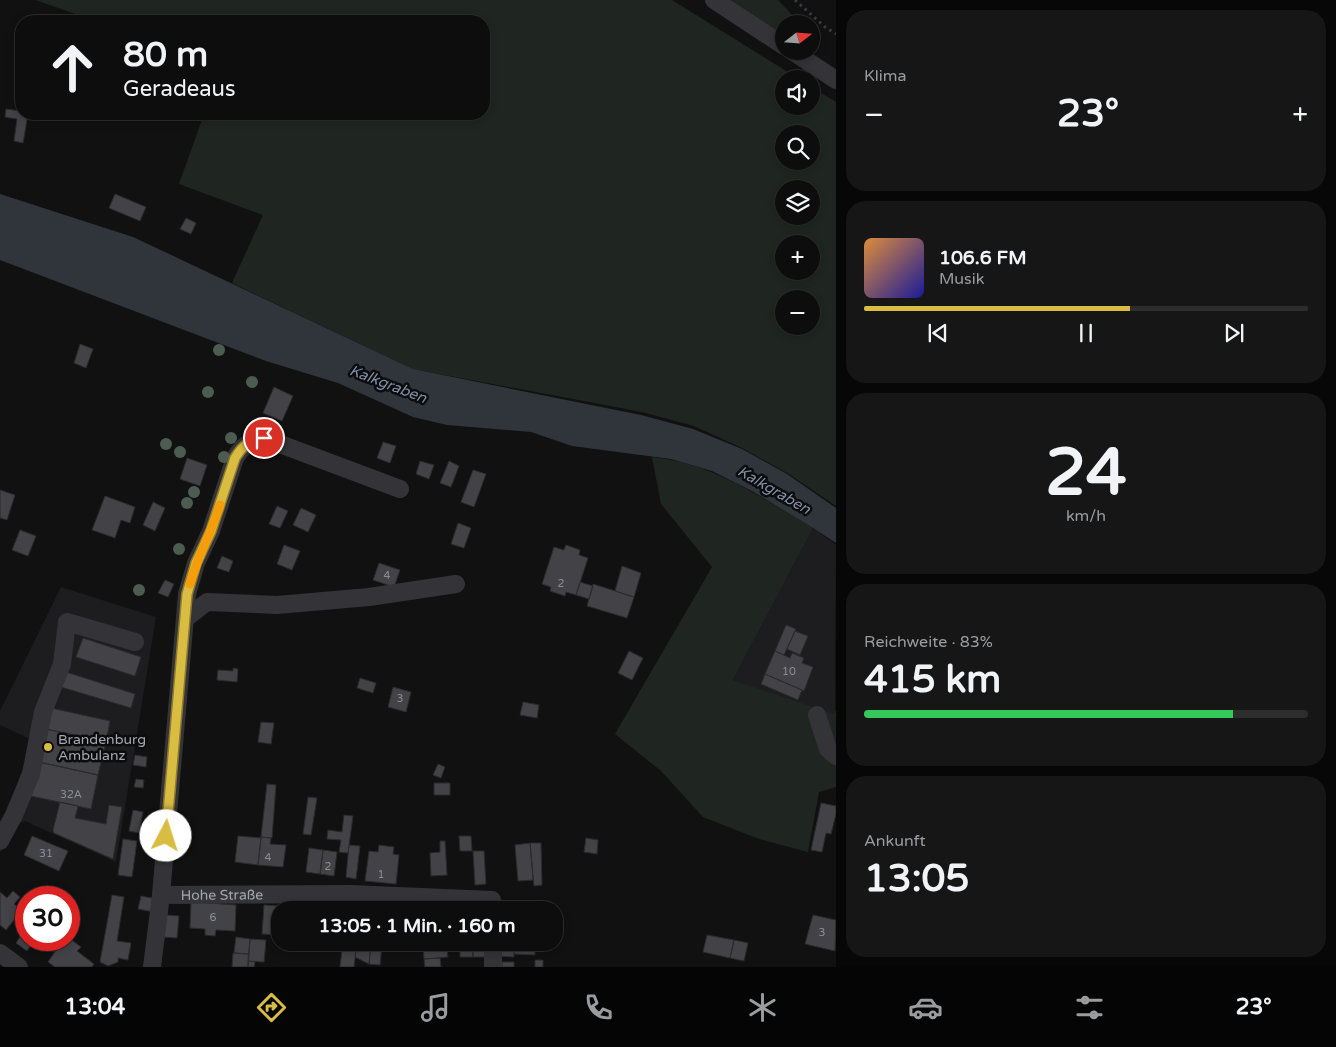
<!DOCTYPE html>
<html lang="de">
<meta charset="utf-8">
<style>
body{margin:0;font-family:"Varela Round",sans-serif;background:#161617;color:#f1f3f6;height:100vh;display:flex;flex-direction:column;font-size:19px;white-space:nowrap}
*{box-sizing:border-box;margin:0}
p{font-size:16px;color:#9a9c9e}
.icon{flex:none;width:28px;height:28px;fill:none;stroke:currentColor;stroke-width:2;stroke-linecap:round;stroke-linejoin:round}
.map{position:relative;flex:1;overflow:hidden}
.panel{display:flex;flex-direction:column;gap:10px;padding:10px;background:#070708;width:500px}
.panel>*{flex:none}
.top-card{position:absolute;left:15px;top:15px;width:475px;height:105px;border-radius:20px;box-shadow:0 2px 8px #0003,0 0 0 1px #2d2d2e;background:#0d0d0e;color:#f1f3f6;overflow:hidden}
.needle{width:32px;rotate:73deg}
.tools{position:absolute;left:775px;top:15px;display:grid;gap:10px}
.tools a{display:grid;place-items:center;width:45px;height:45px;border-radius:50%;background:#0d0d0e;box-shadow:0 2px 8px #0003,0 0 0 1px #2d2d2e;font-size:25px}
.speed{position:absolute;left:15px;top:886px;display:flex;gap:10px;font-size:25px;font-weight:700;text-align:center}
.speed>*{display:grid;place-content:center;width:65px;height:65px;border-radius:50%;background:#0d0d0e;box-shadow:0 2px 8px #0003,0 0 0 1px #2d2d2e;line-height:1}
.speed .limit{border:8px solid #d22;background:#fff;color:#111}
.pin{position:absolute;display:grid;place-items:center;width:42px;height:42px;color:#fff;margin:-21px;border:2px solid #fff;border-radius:50%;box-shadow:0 1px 5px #0007}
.me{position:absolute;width:55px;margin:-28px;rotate:5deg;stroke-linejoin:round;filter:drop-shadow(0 0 4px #0008)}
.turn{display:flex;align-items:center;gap:18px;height:105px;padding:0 25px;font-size:22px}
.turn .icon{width:65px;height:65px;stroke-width:2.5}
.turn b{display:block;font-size:35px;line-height:42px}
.big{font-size:38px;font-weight:800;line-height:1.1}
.panel .tile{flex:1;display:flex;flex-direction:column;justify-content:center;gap:8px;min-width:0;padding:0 18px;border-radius:20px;background:#161617}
.panel .dial{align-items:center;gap:0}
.dial b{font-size:65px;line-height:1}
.song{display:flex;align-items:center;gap:15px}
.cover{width:60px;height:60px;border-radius:8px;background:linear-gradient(135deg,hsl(30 70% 55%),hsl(240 70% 35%))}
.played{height:5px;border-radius:2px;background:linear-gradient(90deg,#d9bc42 60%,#2d2d2e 60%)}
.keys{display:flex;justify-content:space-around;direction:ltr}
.heat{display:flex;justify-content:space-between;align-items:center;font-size:28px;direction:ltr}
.charge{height:8px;border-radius:4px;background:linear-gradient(90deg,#34c759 83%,#2d2d2e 0)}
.trip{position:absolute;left:271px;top:901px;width:292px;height:50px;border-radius:20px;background:#0d0d0e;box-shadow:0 2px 8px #0003,0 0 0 1px #2d2d2e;font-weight:800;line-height:50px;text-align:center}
.dock{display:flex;height:80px;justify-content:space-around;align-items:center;background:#050506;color:#9a9c9e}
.dock .icon{width:35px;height:35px}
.dock .active{color:#d9bc42}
.dock b{font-size:22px;color:#f1f3f6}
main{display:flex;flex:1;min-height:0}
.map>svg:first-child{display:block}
</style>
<main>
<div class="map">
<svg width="836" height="967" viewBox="0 0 836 967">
<rect width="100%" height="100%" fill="#111112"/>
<path fill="#1d1d1f" d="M 813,528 L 836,545 L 835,715 L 733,680 Z
M 61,587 L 156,617 L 116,862 L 25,821 L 17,824 L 0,853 L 0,827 L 9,810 L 32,740 L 0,725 L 0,711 Z"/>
<path fill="#1f2621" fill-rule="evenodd" d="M 35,0 L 672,0 L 799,79 L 784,79 L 784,106 L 811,106 L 811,87 L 836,102 L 836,506 L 789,474 L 742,448 L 694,426 L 642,412 L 413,369 L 232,283 L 263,215 L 179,184 L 204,114 L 484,114 L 484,21 L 92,21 L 90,19 ZM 784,134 L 811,134 L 811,161 L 784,161 ZM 784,189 L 811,189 L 811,216 L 784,216 ZM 784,244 L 811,244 L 811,271 L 784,271 ZM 784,299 L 811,299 L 811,326 L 784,326 Z
M 730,0 L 778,0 L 796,19 L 792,24 L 784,24 L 784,33 L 781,36 Z
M 652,457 C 713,463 762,498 813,528 L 733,680 L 834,714 L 836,710 L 836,787 L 819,792 L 808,852 L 759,839 L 703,817 L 661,771 L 615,734 L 712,567 L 661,504 Z"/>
<path fill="#30353c" d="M 0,194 L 133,237 L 413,369 L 641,415 L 693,429 L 742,449 L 787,474 L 836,508 L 836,543 L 813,528 L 752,491 L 712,471 L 671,459 L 572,446 L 531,432 L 447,425 L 413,417 L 338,383 L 266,361 L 0,260 Z"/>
<path fill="#434347" stroke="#2b2b2d" d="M 6,109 L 21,111 L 21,114 L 28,114 L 23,143 L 14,141 L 17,119 L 5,117 Z
M 115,194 L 146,207 L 140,221 L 109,208 Z
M 186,218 L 196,223 L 191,234 L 180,229 Z
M 80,344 L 93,349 L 86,368 L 74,363 Z
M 274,387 L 293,396 L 282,421 L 263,413 Z
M 383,442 L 396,446 L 390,463 L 377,458 Z
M 187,458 L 207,465 L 200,486 L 180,479 Z
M 420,461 L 434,465 L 429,479 L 416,474 Z
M 449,461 L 459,466 L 451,487 L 440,483 Z
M 473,470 L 486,474 L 474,507 L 461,502 Z
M 0,490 L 15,495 L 7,520 L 0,518 Z
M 105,496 L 135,507 L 130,523 L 121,520 L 115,538 L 92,530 Z
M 153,502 L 165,508 L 155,531 L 143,525 Z
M 277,506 L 288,511 L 280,528 L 269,524 Z
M 301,508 L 316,515 L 308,532 L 293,525 Z
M 458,523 L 471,528 L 464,548 L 451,544 Z
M 20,530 L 36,536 L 28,556 L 12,550 Z
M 284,545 L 300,551 L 292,570 L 277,564 Z
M 566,545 L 580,550 L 579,555 L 588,558 L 576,595 L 566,592 L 565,596 L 550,591 L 551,587 L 542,584 L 554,547 L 564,550 Z
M 222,556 L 233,561 L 229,572 L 217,568 Z
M 379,563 L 400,570 L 394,587 L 373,580 Z
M 622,566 L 641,573 L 634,597 L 615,591 Z
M 165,580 L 174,584 L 168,597 L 158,593 Z
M 580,582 L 593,586 L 589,599 L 576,595 Z
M 593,584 L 634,597 L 627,618 L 587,606 Z
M 786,625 L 796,629 L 784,655 L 775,651 Z
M 795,631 L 808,636 L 800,655 L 787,649 Z
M 83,638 L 141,657 L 135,676 L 76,657 Z
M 629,651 L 643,658 L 632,680 L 618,673 Z
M 775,651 L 790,658 L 792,653 L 804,658 L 802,663 L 813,667 L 804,691 L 765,674 Z
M 233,668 L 238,669 L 237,682 L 217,680 L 218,670 L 233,671 Z
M 66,672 L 135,694 L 131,708 L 61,687 Z
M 765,674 L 802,690 L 798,700 L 761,684 Z
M 360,678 L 376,683 L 373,693 L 357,688 Z
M 393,687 L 411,692 L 406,712 L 388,707 Z
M 523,702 L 539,705 L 537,718 L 520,715 Z
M 51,708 L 110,721 L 106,742 L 46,729 Z
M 261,722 L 274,723 L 271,744 L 258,742 Z
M 46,729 L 106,742 L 98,775 L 39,762 Z
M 135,755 L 147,757 L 146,767 L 133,765 Z
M 39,762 L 98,775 L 91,809 L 31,796 Z
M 438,764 L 445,767 L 441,778 L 433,775 Z
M 136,779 L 144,780 L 143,788 L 134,787 Z
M 434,783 L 450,783 L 450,795 L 434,795 Z
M 267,784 L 276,785 L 272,838 L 261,837 Z
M 308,797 L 317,798 L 311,835 L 303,834 Z
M 60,802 L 78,806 L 75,818 L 106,824 L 109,805 L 122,807 L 113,859 L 54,833 L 53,830 Z
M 821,803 L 836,806 L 836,814 L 831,834 L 826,833 L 822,852 L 811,850 Z
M 133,810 L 143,812 L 139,833 L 129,831 Z
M 344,815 L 353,816 L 348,853 L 339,852 L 341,840 L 327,839 L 328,830 L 342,832 Z
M 32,836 L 68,851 L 59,871 L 24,855 Z
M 238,836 L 261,838 L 258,865 L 235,862 Z
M 459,836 L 471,836 L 472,851 L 460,851 Z
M 261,837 L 271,838 L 270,844 L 286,845 L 283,867 L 258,865 Z
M 586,838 L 598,840 L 597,854 L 584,852 Z
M 123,839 L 137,841 L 132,877 L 118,875 Z
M 440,841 L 445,841 L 447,875 L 431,876 L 430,853 L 440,852 Z
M 530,843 L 541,843 L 542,885 L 534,886 Z
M 530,843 L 533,880 L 518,881 L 515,845 Z
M 349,845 L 360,846 L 356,879 L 346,877 Z
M 379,845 L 394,847 L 393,854 L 399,855 L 396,884 L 365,881 L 369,851 L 378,852 Z
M 309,848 L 323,850 L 320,874 L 306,872 Z
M 323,850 L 337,852 L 334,876 L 320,874 Z
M 473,851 L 484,851 L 486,884 L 475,885 Z
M 13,891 L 20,897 L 14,904 L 22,910 L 6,930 L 0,925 L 0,892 L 7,898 Z
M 112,895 L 124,897 L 117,941 L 131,943 L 128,960 L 118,958 L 118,962 L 108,966 L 100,962 Z
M 141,896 L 157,899 L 154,912 L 138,909 Z
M 191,902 L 236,905 L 235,931 L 216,930 L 215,936 L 205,935 L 205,929 L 190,928 Z
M 354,904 L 381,905 L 381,910 L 353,910 Z
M 264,905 L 295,907 L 294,910 L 280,910 L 279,935 L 262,934 Z
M 443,906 L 443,910 L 430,910 L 430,907 Z
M 501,906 L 515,906 L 515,910 L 501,910 Z
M 515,906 L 536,907 L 536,910 L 515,910 Z
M 166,915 L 179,916 L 177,938 L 164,937 Z
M 813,915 L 836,920 L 835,951 L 805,944 Z
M 26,927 L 26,940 L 34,940 L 27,951 L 16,943 Z
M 707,935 L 734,940 L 730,958 L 703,952 Z
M 236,937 L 250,939 L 249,954 L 234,953 Z
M 69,938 L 81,947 L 77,951 L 94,964 L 92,967 L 55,967 L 48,962 L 63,940 L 69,940 Z
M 250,939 L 266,940 L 264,962 L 248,961 Z
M 734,940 L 748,943 L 744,961 L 730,958 Z
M 343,942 L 371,943 L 369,964 L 355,957 L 356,951 L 342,950 Z
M 446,942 L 448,957 L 424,959 L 423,944 Z
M 460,942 L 473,942 L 473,957 L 460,957 Z
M 473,942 L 488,942 L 488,957 L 473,957 Z
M 499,942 L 514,942 L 514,957 L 498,956 Z
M 514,942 L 535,942 L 535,955 L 514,954 Z
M 371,943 L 382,945 L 380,965 L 369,964 Z
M 342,950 L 356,951 L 354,967 L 340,967 Z
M 233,953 L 249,954 L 248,967 L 232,967 Z
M 440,958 L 441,967 L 425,967 L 424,959 Z
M 535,960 L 543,960 L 543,967 L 535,967 Z
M 248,961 L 255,962 L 254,967 L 248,967 Z
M 502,962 L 514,962 L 514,967 L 502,967 Z"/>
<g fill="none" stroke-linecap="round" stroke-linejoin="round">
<path stroke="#3a3b3f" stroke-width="3" stroke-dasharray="2.5 4" stroke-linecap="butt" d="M 795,0 L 825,27 L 836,34"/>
<g stroke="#343438" stroke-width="18">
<path d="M 714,0 L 784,46"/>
<path d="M 792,51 L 836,80"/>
<path d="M 185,619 L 207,602 L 277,605 L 369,597 L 456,584"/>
<path d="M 817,715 L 828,749 L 836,756"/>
<path d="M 0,841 L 14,815 L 31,774 L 43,712 L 62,664 L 67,622 L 135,642"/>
<path id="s1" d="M 161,895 L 350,894 L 492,900 L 492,910"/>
<path d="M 493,942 L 493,967"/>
<path d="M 0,953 L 19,967"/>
<path d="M 152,967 L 161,895 L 187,594 L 196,563 L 211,531 L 235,458 C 243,445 249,442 264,438 L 400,489"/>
</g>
</g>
<g fill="#4c5c50">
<circle cx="219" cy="350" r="6"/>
<circle cx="252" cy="382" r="6"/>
<circle cx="208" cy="392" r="6"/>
<circle cx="231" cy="438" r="6"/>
<circle cx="166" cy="444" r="6"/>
<circle cx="180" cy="452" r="6"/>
<circle cx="224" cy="457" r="6"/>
<circle cx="194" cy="492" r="6"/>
<circle cx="187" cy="503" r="6"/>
<circle cx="179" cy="549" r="6"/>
<circle cx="139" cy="590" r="6"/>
</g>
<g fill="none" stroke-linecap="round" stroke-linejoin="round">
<defs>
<path id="route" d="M 166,836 L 187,594 L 196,563 L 211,531 L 235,458 C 243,445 249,441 264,438"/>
</defs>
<use href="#route" stroke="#8d7a2b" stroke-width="12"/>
<use href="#route" stroke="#d9bc42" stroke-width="9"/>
<path stroke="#f59e0b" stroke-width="9" d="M 190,584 C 198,557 211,532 220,505"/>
</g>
<circle fill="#d9bc42" stroke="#0c0c0d" stroke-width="2" cx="48" cy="747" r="5"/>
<g text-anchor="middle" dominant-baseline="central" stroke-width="5" stroke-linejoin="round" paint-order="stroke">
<g font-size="11" fill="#8c8d96">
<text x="387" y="575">4</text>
<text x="561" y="583">2</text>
<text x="789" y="671">10</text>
<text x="400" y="698">3</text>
<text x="71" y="794">32A</text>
<text x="46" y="853">31</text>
<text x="268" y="857">4</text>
<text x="328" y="866">2</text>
<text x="381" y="874">1</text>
<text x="213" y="917">6</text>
<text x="822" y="932">3</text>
</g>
<g font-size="14" fill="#a4a6b1" stroke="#0c0c0d" text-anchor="start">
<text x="58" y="739">Brandenburg<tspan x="58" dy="16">Ambulanz</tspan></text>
</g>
<g font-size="14" fill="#a4a6b1" stroke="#0c0c0d">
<text stroke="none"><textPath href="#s1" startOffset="61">Hohe Straße</textPath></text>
</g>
<g font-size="15" font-style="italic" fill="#7e8ea8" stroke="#0c0c0d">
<text transform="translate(388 384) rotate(21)">Kalkgraben</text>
<text transform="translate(774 490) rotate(30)">Kalkgraben</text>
</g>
</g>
</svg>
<div class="tools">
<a><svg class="needle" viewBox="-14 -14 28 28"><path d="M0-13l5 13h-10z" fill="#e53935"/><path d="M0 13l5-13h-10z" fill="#9a9c9e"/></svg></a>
<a><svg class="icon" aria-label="sound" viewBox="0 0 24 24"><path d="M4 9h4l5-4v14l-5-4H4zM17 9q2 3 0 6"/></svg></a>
<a><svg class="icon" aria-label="search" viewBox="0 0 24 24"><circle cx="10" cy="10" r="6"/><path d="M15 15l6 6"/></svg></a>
<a><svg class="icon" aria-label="layers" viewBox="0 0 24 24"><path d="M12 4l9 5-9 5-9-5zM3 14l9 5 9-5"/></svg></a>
<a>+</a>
<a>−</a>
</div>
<div class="speed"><div class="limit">30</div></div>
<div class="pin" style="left:264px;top:438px;background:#d93025"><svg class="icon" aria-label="arrive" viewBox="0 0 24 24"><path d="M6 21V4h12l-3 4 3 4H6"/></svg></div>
<svg class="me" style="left:166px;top:836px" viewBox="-20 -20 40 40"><circle r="19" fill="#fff"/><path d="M0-13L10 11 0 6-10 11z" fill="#d9bc42"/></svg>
<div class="trip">13:05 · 1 Min. · 160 m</div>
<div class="top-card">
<div class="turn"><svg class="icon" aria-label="ahead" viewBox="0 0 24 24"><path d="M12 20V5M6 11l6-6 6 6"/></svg><div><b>80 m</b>Geradeaus</div></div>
</div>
</div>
<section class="panel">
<div class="tile"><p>Klima</p>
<div class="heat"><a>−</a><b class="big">23°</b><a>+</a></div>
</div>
<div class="tile">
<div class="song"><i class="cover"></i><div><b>106.6 FM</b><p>Musik</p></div></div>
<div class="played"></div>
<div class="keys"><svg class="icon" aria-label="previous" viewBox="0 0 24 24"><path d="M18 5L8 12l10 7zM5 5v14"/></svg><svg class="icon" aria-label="pause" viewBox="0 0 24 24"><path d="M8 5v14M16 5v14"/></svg><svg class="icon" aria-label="next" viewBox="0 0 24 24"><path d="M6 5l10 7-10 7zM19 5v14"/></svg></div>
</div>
<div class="tile dial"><b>24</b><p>km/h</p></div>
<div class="tile"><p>Reichweite · 83%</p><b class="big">415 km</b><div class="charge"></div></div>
<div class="tile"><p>Ankunft</p><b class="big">13:05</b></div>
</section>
</main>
<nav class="dock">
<b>13:04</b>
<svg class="icon active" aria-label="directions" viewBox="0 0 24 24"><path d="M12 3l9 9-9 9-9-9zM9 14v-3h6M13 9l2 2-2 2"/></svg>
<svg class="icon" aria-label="music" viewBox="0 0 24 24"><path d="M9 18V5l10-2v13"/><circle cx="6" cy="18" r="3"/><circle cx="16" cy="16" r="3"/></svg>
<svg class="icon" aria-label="phone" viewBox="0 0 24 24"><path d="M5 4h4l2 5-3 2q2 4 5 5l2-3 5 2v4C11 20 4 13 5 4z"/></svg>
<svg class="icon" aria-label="climate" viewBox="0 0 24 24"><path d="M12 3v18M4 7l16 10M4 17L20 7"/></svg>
<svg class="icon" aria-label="car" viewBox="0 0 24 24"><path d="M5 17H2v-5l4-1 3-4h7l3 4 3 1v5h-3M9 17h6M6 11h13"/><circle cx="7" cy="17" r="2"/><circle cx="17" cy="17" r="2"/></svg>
<svg class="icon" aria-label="filters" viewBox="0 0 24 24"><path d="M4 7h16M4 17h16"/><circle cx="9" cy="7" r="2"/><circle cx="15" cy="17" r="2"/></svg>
<b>23°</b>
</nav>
